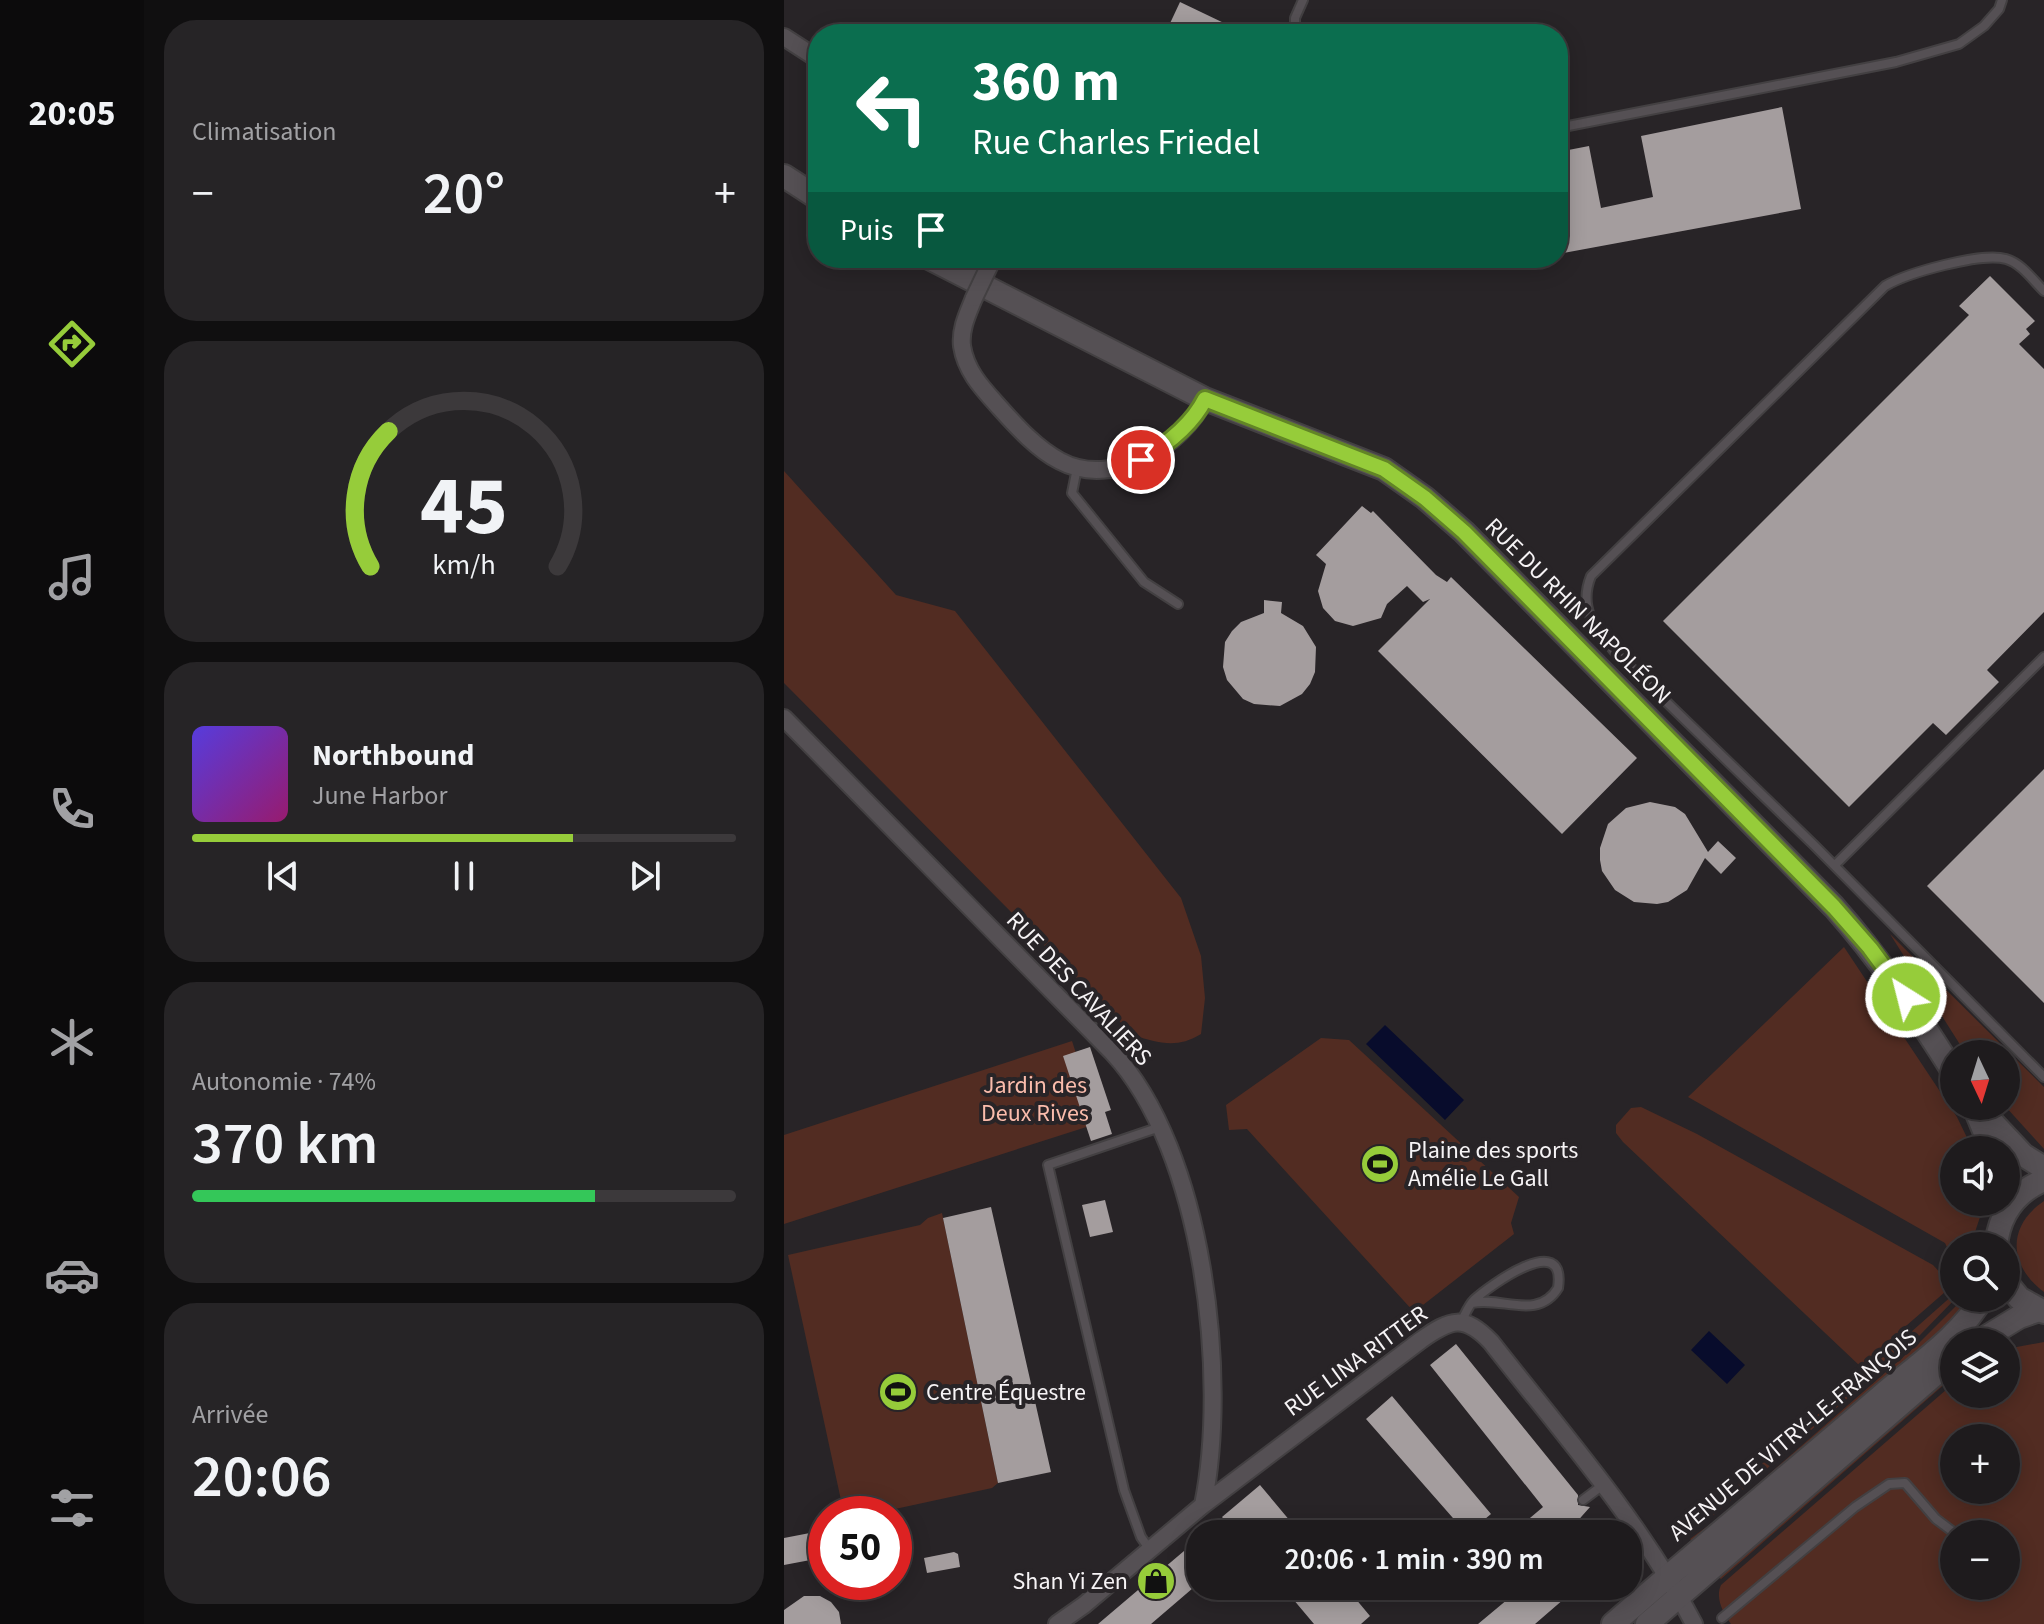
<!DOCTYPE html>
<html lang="fr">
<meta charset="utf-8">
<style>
body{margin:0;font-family:"Source Sans 3",sans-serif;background:#262426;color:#f1f3f6;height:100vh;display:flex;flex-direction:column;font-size:30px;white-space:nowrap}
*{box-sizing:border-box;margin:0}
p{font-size:26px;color:#a1a1a4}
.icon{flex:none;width:44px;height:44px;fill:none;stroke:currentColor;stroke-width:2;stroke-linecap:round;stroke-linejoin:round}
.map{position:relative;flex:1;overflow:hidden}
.sheet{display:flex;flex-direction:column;gap:20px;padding:20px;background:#100f10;width:640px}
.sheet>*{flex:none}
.top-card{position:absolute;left:24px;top:24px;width:760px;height:244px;border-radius:32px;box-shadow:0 4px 20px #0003,0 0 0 2px #3c393b;background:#0b6e4f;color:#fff;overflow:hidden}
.needle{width:52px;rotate:176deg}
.controls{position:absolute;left:1156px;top:1040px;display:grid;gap:16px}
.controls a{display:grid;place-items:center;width:80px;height:80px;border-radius:50%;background:#1e1b1d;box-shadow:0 4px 20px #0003,0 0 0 2px #3c393b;font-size:40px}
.speed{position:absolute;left:24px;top:1496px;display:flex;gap:16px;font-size:40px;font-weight:700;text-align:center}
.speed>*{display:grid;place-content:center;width:104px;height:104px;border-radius:50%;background:#1e1b1d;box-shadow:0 4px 20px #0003,0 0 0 2px #3c393b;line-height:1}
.speed .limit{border:12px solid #d22;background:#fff;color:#111}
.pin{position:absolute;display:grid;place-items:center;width:68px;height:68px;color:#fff;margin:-34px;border:4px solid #fff;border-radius:50%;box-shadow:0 2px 8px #0007}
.me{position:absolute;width:88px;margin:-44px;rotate:324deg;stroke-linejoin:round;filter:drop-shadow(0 0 6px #0008)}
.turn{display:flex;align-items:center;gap:28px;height:168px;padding:0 32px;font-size:36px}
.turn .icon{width:104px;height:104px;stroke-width:2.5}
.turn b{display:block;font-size:56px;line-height:68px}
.then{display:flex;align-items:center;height:76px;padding:0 32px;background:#0003;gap:16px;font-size:30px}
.big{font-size:60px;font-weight:600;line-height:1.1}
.sheet .card{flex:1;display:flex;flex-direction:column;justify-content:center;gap:12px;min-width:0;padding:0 28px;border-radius:32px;background:#262426}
.sheet .dial{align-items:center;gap:0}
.dial svg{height:208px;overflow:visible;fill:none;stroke:#3c393b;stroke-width:7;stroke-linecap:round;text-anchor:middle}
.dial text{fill:#f1f3f6;stroke:none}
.song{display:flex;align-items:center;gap:24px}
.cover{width:96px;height:96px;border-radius:12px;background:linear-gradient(135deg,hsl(250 70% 55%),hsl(320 70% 35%))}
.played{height:8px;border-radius:4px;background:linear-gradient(90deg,#96cc3a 70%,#3c393b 70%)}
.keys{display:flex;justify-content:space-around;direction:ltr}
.heat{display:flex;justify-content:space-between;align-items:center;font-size:44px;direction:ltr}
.charge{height:12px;border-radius:6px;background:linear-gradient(90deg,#34c759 74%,#3c393b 0)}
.trip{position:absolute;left:402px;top:1520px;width:456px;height:80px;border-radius:32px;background:#1e1b1d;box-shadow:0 4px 20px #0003,0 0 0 2px #3c393b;font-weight:600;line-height:80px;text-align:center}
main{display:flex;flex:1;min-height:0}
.tabs{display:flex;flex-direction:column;width:144px;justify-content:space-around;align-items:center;background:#0c0b0c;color:#a1a1a4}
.tabs .icon{width:56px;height:56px}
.tabs .on{color:#96cc3a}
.tabs b{font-size:36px;color:#f1f3f6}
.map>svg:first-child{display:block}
</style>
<main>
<nav class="tabs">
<b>20:05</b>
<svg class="icon on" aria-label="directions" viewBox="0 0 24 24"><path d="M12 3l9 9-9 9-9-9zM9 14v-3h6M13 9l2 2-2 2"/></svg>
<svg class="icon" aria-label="music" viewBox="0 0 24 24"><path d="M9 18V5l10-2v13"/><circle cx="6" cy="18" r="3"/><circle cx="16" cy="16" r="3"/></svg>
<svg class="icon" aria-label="phone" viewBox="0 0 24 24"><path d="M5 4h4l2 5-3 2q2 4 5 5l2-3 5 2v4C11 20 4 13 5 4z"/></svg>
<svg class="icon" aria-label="climate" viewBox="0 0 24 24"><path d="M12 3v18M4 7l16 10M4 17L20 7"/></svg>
<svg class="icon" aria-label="car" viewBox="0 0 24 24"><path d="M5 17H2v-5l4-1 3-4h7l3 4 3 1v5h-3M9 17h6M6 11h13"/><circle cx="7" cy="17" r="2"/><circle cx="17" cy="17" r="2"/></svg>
<svg class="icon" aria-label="filters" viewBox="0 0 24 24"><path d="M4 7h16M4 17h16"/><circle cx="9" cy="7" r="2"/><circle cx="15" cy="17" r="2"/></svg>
</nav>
<section class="sheet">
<div class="card"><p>Climatisation</p>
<div class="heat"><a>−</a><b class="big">20°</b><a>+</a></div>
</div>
<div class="card dial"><svg viewBox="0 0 100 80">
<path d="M14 69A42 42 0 1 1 86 69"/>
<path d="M14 69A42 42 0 0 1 21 17" stroke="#96cc3a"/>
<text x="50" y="56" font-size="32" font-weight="700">45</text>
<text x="50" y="72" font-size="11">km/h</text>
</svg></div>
<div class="card">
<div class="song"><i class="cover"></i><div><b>Northbound</b><p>June Harbor</p></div></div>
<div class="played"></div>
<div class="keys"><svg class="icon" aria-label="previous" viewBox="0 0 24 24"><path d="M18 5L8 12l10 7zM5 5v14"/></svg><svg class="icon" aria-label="pause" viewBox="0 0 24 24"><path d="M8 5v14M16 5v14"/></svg><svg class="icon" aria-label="next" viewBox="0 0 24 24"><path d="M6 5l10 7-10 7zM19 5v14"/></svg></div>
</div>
<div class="card"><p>Autonomie · 74%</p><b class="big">370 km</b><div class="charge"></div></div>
<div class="card"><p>Arrivée</p><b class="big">20:06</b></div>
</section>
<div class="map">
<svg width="1260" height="1624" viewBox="0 0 1260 1624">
<rect width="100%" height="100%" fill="#282427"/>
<path fill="#522c22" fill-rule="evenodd" d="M 0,471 L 112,595 L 171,611 L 397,898 L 417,956 L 421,998 L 417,1034 C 393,1049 374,1043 349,1035 L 0,683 Z
M 1106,934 L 1260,1087 L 1260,1149 L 1221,1106 L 1222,1054 L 1182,1054 Z
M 1060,947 L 1173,1117 L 1189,1150 L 1170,1150 L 1170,1202 L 1201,1202 L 1190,1235 L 1190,1246 L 1170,1246 L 1170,1262 L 1161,1243 L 904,1097 Z
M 537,1038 L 565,1040 L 735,1197 L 727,1223 L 730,1234 L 630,1312 L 463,1129 L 445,1130 L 442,1105 Z
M 288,1041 L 315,1123 L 0,1224 L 0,1135 Z
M 857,1107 L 913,1134 L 1149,1265 L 1161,1278 L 1161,1292 L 1076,1366 L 839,1142 L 832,1133 L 832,1125 L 847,1108 Z
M 1260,1201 L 1260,1292 C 1225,1266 1222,1227 1260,1201 Z
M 158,1213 L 214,1483 L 208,1488 L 88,1514 L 60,1514 L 4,1255 L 136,1225 L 144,1218 Z
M 1170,1294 L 1172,1298 L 1136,1335 L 931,1514 L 902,1535 L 900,1533 Z
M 1179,1299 L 1183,1304 L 1139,1348 L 909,1542 L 906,1539 L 936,1517 L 1134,1344 Z
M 1260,1342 L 1260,1624 L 947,1624 C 939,1613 931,1598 937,1585 L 1170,1383 L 1170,1394 L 1222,1394 L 1222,1349 ZM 1170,1438 L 1222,1438 L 1222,1490 L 1170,1490 ZM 1170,1534 L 1222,1534 L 1222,1586 L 1170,1586 Z
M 1170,1370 L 1170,1376 L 937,1579 L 933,1576 Z"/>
<path fill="#080c2c" d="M 601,1025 L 680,1100 L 661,1120 L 582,1044 Z
M 925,1331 L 961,1365 L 943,1384 L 907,1350 Z"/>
<path fill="#a49d9e" d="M 396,2 L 442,24 L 435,34 L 381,34 Z
M 998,107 L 1017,209 L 774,254 L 774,152 L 805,146 L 817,208 L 869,197 L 857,136 Z
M 1206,276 L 1251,321 L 1242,329 L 1246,334 L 1235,344 L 1260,369 L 1260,612 L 1203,670 L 1215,682 L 1162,735 L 1149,723 L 1065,807 L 879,621 L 1185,315 L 1175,306 Z
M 578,506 L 587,513 L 589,511 L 652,575 L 663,582 L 667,577 L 853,758 L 778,834 L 594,651 L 646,599 L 639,602 L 623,586 L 603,604 L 597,618 L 569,626 L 551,621 L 539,608 L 534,591 L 542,564 L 532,555 Z
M 480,600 L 498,602 L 497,613 L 519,626 L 532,647 L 531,672 L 526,684 L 518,694 L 496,706 L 470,704 L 459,699 L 443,680 L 439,667 L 441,642 L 448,631 L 457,622 L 480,613 Z
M 1260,769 L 1260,1003 L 1143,886 Z
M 866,802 L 891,807 L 901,814 L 924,852 L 934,841 L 952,858 L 937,874 L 921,858 L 903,890 L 884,902 L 873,904 L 850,902 L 831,890 L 818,871 L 816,860 L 816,848 L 824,824 L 842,808 Z
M 306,1047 L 327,1110 L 321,1112 L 328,1134 L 307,1141 L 279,1056 Z
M 321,1200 L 329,1232 L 306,1237 L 298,1205 Z
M 207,1207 L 267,1472 L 214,1483 L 159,1218 Z
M 672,1344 L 794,1495 L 794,1505 L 806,1507 L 782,1534 L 727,1534 L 759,1507 L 646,1365 Z
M 608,1396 L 707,1514 L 683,1534 L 582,1419 Z
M 476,1485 L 517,1534 L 453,1534 L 438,1517 Z
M 31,1532 L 37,1558 L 0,1565 L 0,1538 Z
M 400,1551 L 416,1570 L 416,1582 L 367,1624 L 314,1624 Z
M 170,1552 L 174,1554 L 176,1567 L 143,1573 L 140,1558 Z
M 498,1586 L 561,1586 L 586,1616 L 577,1624 L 530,1624 Z
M 723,1586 L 795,1586 L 751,1624 L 694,1624 L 730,1594 Z
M 20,1596 L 36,1596 L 47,1602 L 55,1612 L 57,1624 L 0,1624 L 0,1610 Z"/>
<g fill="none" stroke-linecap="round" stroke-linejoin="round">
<defs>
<path id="service" d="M 511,34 L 511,18 L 519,0
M 774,128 L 1112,62 L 1175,44 L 1200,26 L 1215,9 L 1218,0
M 1260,291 C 1249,280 1237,263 1222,259 C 1197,252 1123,273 1101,286 L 807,576 C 794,608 811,629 832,653 L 1030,845 L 1260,1077
M 293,468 L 288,493 L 360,582 L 394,604
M 1051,865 L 1260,657
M 677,1322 C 681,1315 684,1306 690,1300 C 705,1286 783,1229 774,1288 C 754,1321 717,1296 688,1303
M 799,1500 L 819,1485
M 366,1550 L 357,1537 L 340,1490 L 264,1165 L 376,1127
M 938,1618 L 1071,1507 L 1105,1484 L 1121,1483 L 1152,1519 L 1172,1534"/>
<path id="minor" d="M 0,37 L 34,59
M 190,298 C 184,313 176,329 178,346 C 182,372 199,389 216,408 C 233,427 253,449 276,461 C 328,489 398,447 421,399
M 0,718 L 328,1052 C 420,1150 445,1378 419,1505
M 273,1624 L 300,1605 L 419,1505 L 637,1340 C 667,1319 680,1314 707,1342 C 778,1433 857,1522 910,1624"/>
<path id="secondary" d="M 0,176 L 34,198
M 145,258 L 421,399 L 600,469 L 641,498 L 680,532 L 1050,907 C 1096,959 1133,1014 1170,1073
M 1193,1106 L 1239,1155 L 1260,1168
M 1192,1111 L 1208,1150
M 1212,1246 C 1215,1215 1231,1192 1260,1180
M 1222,1282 L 1235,1298 L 1260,1312
M 1194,1342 L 1235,1317 L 1255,1310
M 829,1624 C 918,1546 1009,1472 1098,1395 C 1129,1368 1179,1334 1198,1298
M 863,1624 L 1170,1358"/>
</defs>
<use href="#service" stroke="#434042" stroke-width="12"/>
<use href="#minor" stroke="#434042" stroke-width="20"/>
<use href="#secondary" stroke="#434042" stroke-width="26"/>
<use href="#service" stroke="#555054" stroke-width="8"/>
<use href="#minor" stroke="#555054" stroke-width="16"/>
<use href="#secondary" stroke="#555054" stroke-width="22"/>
<defs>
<path id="minor-bridge" d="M 190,298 L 209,258"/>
</defs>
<use href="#minor-bridge" stroke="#434042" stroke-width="20" stroke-linecap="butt"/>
<use href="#minor-bridge" stroke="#555054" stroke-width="16"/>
</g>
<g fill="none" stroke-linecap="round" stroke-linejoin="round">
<defs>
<path id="route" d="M 357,460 C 382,445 408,425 421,399 L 600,469 L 641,498 L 680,532 L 1050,907 L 1086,948 L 1122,997"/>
</defs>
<use href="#route" stroke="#628526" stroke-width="20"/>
<use href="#route" stroke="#96cc3a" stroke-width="14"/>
</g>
<defs>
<symbol id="stadium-disc" viewBox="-11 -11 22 22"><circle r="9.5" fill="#96cc3a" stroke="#282427"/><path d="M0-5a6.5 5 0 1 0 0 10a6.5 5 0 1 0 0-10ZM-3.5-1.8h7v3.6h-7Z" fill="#111"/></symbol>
<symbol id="shop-disc" viewBox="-11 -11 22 22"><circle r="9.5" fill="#96cc3a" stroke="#282427"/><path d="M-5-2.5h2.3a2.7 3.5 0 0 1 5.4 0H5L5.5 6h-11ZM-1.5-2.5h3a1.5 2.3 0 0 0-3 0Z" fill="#111"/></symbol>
</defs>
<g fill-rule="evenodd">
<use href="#stadium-disc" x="574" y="1142" width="44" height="44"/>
<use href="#stadium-disc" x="92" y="1370" width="44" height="44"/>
<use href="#shop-disc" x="350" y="1559" width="44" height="44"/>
</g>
<g text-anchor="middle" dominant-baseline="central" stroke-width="8" stroke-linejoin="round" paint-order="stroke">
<g font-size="24" fill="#f6f3f5" stroke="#282427">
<text transform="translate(794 611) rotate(45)">RUE DU RHIN NAPOLÉON</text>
<text transform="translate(295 989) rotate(47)">RUE DES CAVALIERS</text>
<text transform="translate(572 1361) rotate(-36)">RUE LINA RITTER</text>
<text transform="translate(1009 1435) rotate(-40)">AVENUE DE VITRY-LE-FRANÇOIS</text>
</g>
<g font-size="24" fill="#fabcac" stroke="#282427">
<text x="251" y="1085">Jardin des<tspan x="251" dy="28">Deux Rives</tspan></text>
</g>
<g font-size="24" fill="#f6f3f5" stroke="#282427" text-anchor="start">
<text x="624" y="1150">Plaine des sports<tspan x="624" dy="28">Amélie Le Gall</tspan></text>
<text x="142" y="1392">Centre Équestre</text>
<text x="344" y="1581" text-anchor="end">Shan Yi Zen</text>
</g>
</g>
</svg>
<div class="controls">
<a><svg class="needle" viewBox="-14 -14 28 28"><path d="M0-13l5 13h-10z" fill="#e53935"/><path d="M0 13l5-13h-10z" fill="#a1a1a4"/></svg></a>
<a><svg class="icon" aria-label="sound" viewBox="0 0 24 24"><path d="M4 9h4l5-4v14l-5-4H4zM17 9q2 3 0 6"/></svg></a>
<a><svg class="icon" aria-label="search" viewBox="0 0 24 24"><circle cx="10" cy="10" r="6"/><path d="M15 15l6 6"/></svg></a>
<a><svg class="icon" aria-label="layers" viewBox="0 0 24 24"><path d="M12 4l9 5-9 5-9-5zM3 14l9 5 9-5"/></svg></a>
<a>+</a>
<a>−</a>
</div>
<div class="speed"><div class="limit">50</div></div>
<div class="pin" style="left:357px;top:460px;background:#d93025"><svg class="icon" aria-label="arrive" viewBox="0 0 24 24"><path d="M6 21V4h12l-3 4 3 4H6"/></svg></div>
<svg class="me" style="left:1122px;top:997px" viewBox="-20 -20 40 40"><circle r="17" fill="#96cc3a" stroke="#fff" stroke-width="3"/><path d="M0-11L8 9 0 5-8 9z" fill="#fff"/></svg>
<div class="trip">20:06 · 1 min · 390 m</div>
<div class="top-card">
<div class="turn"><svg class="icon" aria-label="left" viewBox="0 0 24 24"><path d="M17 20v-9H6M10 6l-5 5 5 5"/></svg><div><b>360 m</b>Rue Charles Friedel</div></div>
<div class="then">Puis<svg class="icon" aria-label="arrive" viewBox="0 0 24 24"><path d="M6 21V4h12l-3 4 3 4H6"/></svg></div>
</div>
</div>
</main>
